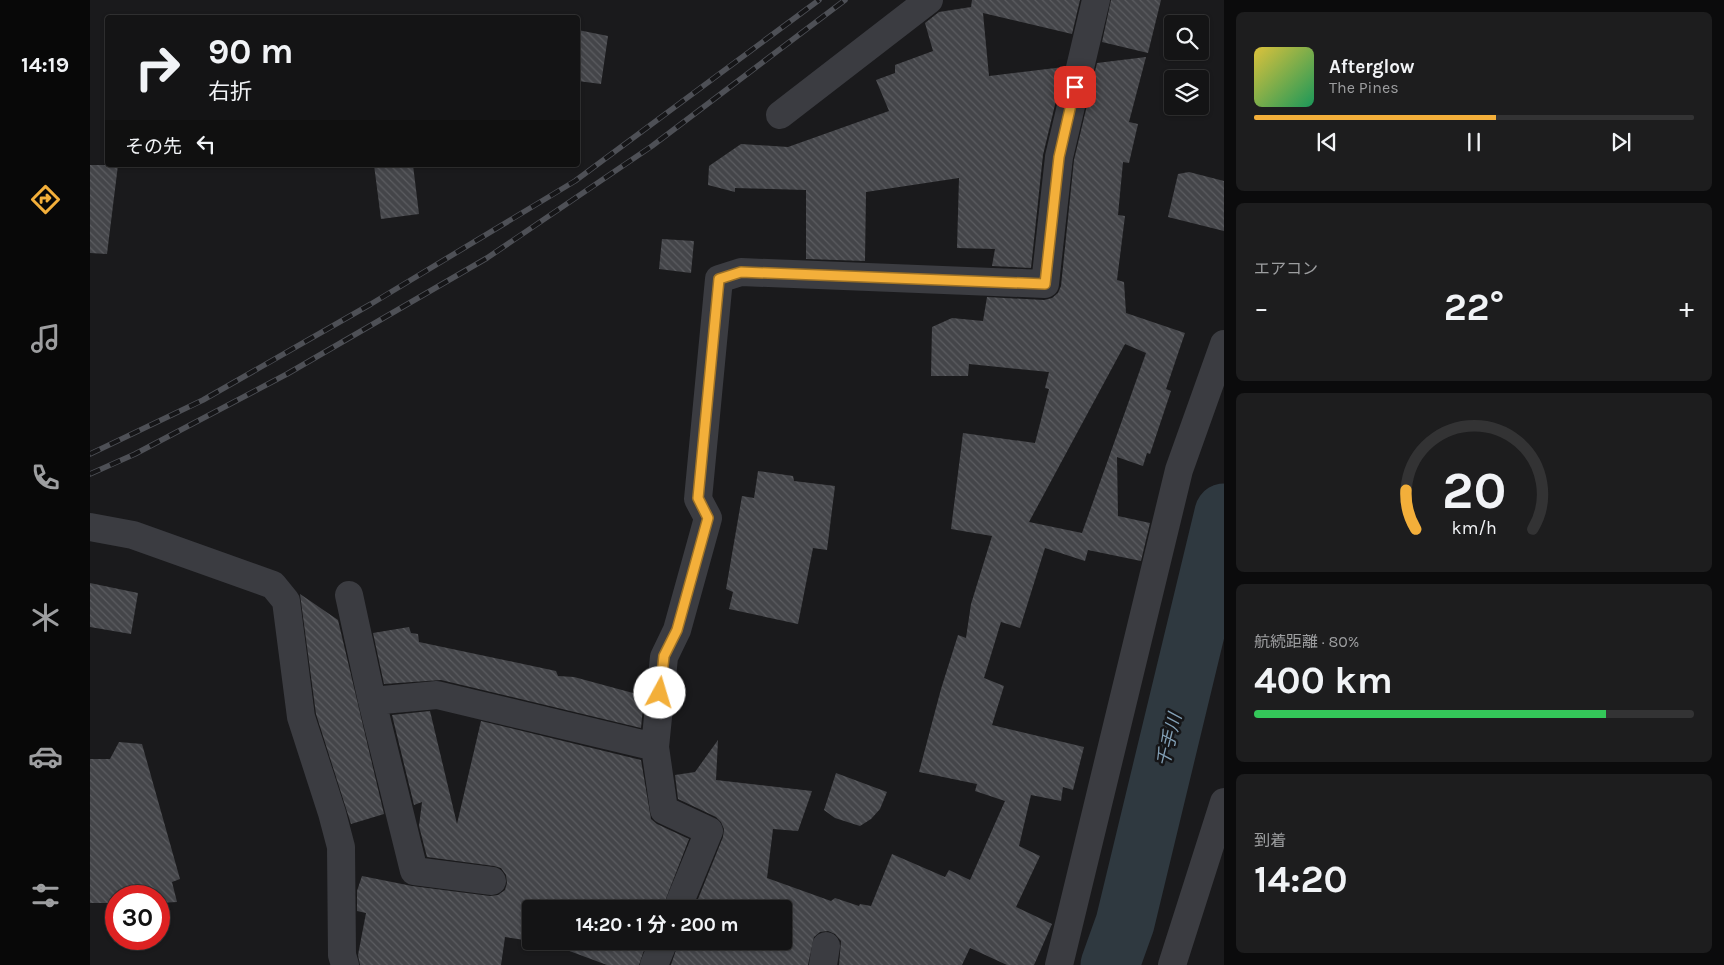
<!DOCTYPE html>
<html lang="ja">
<meta charset="utf-8">
<style>
body{margin:0;font-family:Karla,"Noto Sans JP",sans-serif;background:#1d1d1e;color:#f1f3f6;height:100vh;display:flex;flex-direction:column;font-size:19px;white-space:nowrap}
*{box-sizing:border-box;margin:0}
p{font-size:16px;color:#9d9ea0}
.icon{flex:none;width:28px;height:28px;fill:none;stroke:currentColor;stroke-width:2;stroke-linecap:round;stroke-linejoin:round}
.map{position:relative;flex:1;overflow:hidden}
.sheet{display:flex;flex-direction:column;gap:12px;padding:12px;background:#0b0b0c;width:500px}
.sheet>*{flex:none}
.guide{position:absolute;left:15px;top:15px;width:475px;height:152px;border-radius:5px;box-shadow:0 1px 4px #0004,0 0 0 1px #333334;background:#141415;color:#f1f3f6;overflow:hidden}
.tools{position:absolute;left:1074px;top:15px;display:grid;gap:10px}
.tools a{display:grid;place-items:center;width:45px;height:45px;border-radius:5px;background:#141415;box-shadow:0 1px 4px #0004,0 0 0 1px #333334;font-size:25px}
.speed{position:absolute;left:15px;top:885px;display:flex;gap:10px;font-size:25px;font-weight:700;text-align:center}
.speed>*{display:grid;place-content:center;width:65px;height:65px;border-radius:50%;background:#141415;box-shadow:0 1px 4px #0004,0 0 0 1px #333334;line-height:1}
.speed .limit{border:8px solid #d22;background:#fff;color:#111}
.pin{position:absolute;display:grid;place-items:center;width:42px;height:42px;color:#fff;margin:-21px;border-radius:10px;box-shadow:0 2px 8px #0006}
.me{position:absolute;width:55px;margin:-28px;rotate:6deg;stroke-linejoin:round;filter:drop-shadow(0 0 4px #0008)}
.turn{display:flex;align-items:center;gap:18px;height:105px;padding:0 20px;font-size:22px}
.turn .icon{width:65px;height:65px;stroke-width:2.5}
.turn b{display:block;font-size:35px;line-height:42px}
.then{display:flex;align-items:center;height:48px;padding:0 20px;background:#0003;gap:10px;font-size:19px}
.big{font-size:38px;font-weight:700;line-height:1.1}
.sheet .widget{flex:1;display:flex;flex-direction:column;justify-content:center;gap:8px;min-width:0;padding:0 18px;border-radius:8px;background:#1d1d1e}
.sheet .dial{align-items:center;gap:0}
.dial svg{height:130px;overflow:visible;fill:none;stroke:#333334;stroke-width:7;stroke-linecap:round;text-anchor:middle}
.dial text{fill:#f1f3f6;stroke:none}
.song{display:flex;align-items:center;gap:15px}
.cover{width:60px;height:60px;border-radius:8px;background:linear-gradient(135deg,hsl(50 70% 55%),hsl(150 70% 35%))}
.played{height:5px;border-radius:2px;background:linear-gradient(90deg,#f3af3a 55%,#333334 55%)}
.keys{display:flex;justify-content:space-around;direction:ltr}
.heat{display:flex;justify-content:space-between;align-items:center;font-size:28px;direction:ltr}
.charge{height:8px;border-radius:4px;background:linear-gradient(90deg,#34c759 80%,#333334 0)}
.trip{position:absolute;left:432px;top:900px;width:270px;height:50px;border-radius:5px;background:#141415;box-shadow:0 1px 4px #0004,0 0 0 1px #333334;font-weight:700;line-height:50px;text-align:center}
main{display:flex;flex:1;min-height:0}
.dock{display:flex;flex-direction:column;width:90px;justify-content:space-around;align-items:center;background:#080808;color:#9d9ea0}
.dock .icon{width:35px;height:35px}
.dock .active{color:#f3af3a}
.dock b{font-size:22px;color:#f1f3f6}
.map>svg:first-child{display:block}
</style>
<main>
<nav class="dock">
<b>14:19</b>
<svg class="icon active" aria-label="directions" viewBox="0 0 24 24"><path d="M12 3l9 9-9 9-9-9zM9 14v-3h6M13 9l2 2-2 2"/></svg>
<svg class="icon" aria-label="music" viewBox="0 0 24 24"><path d="M9 18V5l10-2v13"/><circle cx="6" cy="18" r="3"/><circle cx="16" cy="16" r="3"/></svg>
<svg class="icon" aria-label="phone" viewBox="0 0 24 24"><path d="M5 4h4l2 5-3 2q2 4 5 5l2-3 5 2v4C11 20 4 13 5 4z"/></svg>
<svg class="icon" aria-label="climate" viewBox="0 0 24 24"><path d="M12 3v18M4 7l16 10M4 17L20 7"/></svg>
<svg class="icon" aria-label="car" viewBox="0 0 24 24"><path d="M5 17H2v-5l4-1 3-4h7l3 4 3 1v5h-3M9 17h6M6 11h13"/><circle cx="7" cy="17" r="2"/><circle cx="17" cy="17" r="2"/></svg>
<svg class="icon" aria-label="filters" viewBox="0 0 24 24"><path d="M4 7h16M4 17h16"/><circle cx="9" cy="7" r="2"/><circle cx="15" cy="17" r="2"/></svg>
</nav>
<div class="map">
<svg width="1134" height="965" viewBox="0 0 1134 965">
<defs>
<pattern id="building-back-hatch" width="6" height="6" patternUnits="userSpaceOnUse" patternTransform="scale(1.25)"><rect width="6" height="6" fill="#444549"/><path d="M-1 5l2 2M0 0l6 6M5-1l2 2" fill="none" stroke="#5c5d61"/></pattern>
</defs>
<rect width="100%" height="100%" fill="#1a1a1c"/>
<g fill="none" stroke-linecap="round" stroke-linejoin="round">
<path stroke="#2f3940" stroke-width="59" d="M 1020,965 L 1035,923 L 1134,513"/>
</g>
<path fill="url(#building-back-hatch)" fill-rule="evenodd" d="M 882,0 L 990,0 L 982,34 L 893,13 L 899,76 L 974,67 L 953,155 L 941,268 L 902,266 L 905,249 L 867,248 L 869,178 L 776,192 L 775,261 L 716,259 L 716,190 L 645,188 L 645,192 L 618,185 L 619,166 L 651,144 L 698,147 L 799,111 L 786,80 L 805,73 L 805,65 L 843,51 L 835,23 L 849,12 L 881,7 Z
M 1021,0 L 1071,0 L 1058,53 L 1012,42 Z
M 488,30 L 518,36 L 511,84 L 488,81 Z
M 1056,57 L 1039,122 L 1048,124 L 1039,163 L 1033,162 L 1028,215 L 1035,216 L 1027,280 L 1034,282 L 1036,313 L 1095,333 L 1076,389 L 1081,391 L 1060,454 L 1057,453 L 1053,466 L 1027,457 L 1028,516 L 1060,523 L 1051,561 L 998,550 L 995,561 L 955,548 L 930,628 L 911,622 L 894,678 L 914,686 L 902,725 L 994,747 L 983,790 L 973,787 L 971,801 L 941,795 L 929,846 L 950,856 L 926,907 L 962,924 L 944,965 L 917,965 L 880,948 L 872,965 L 749,965 L 751,941 L 745,934 L 738,931 L 730,932 L 724,937 L 718,965 L 581,965 L 589,941 L 694,941 L 694,909 L 604,909 L 633,837 L 634,829 L 631,822 L 626,817 L 588,799 L 585,775 L 605,772 L 628,740 L 626,780 L 722,791 L 708,831 L 683,829 L 677,878 L 741,901 L 745,898 L 769,906 L 770,904 L 781,906 L 802,854 L 855,877 L 859,870 L 880,880 L 915,801 L 885,791 L 887,784 L 829,772 L 851,689 L 868,635 L 876,638 L 881,604 L 902,536 L 861,529 L 873,433 L 945,443 L 959,389 L 955,388 L 959,372 L 879,364 L 878,376 L 841,376 L 842,327 L 862,318 L 893,321 L 897,297 L 954,300 L 962,298 L 968,293 L 971,286 L 984,160 L 1007,63 ZM 1035,344 L 1056,353 L 992,533 L 939,522 Z
M 0,165 L 28,165 L 17,254 L 0,253 Z
M 284,165 L 323,165 L 329,214 L 291,219 Z
M 1099,172 L 1134,181 L 1134,231 L 1078,217 L 1088,174 Z
M 572,239 L 604,241 L 601,273 L 569,269 Z
M 668,471 L 703,476 L 704,481 L 745,486 L 737,550 L 723,548 L 708,624 L 639,609 L 643,592 L 636,589 L 652,496 L 664,498 Z
M 0,583 L 48,593 L 41,634 L 0,627 Z
M 210,594 L 248,620 L 294,814 L 261,824 L 226,714 Z
M 319,627 L 321,633 L 328,634 L 329,642 L 466,671 L 468,676 L 484,677 L 554,696 L 551,728 L 351,680 L 294,684 L 283,633 Z
M 340,711 L 367,824 L 391,721 L 551,760 L 561,819 L 567,824 L 599,839 L 572,909 L 441,909 L 441,941 L 415,937 L 411,965 L 270,965 L 268,955 L 276,913 L 267,911 L 267,891 L 272,876 L 322,886 L 400,896 L 408,895 L 415,890 L 417,883 L 416,875 L 411,868 L 404,866 L 337,857 L 329,826 L 332,802 L 324,805 L 302,715 Z
M 29,742 L 52,744 L 90,879 L 82,882 L 87,902 L 69,903 L 69,896 L 26,896 L 26,903 L 0,903 L 0,759 L 20,759 Z
M 746,773 L 797,792 L 790,809 L 781,819 L 770,826 L 745,818 L 734,810 Z
M 443,941 L 557,941 L 549,965 L 517,965 L 466,946 L 465,950 Z"/>
<g fill="none" stroke-linecap="round" stroke-linejoin="round">
<path stroke="#3b3c41" stroke-width="28" d="M 690,115 L 839,0
M 0,527 L 43,535 L 183,585 L 196,601 L 211,717 L 242,813 L 251,847 L 252,955 L 255,965
M 259,595 L 282,701 L 324,871 L 402,881
M 282,701 L 347,695 L 565,747
M 587,909 L 619,831 L 574,810 L 565,747 L 574,657 L 587,630 L 618,518 L 608,499 L 629,279 L 651,272 L 955,284 L 969,157 L 1006,0
M 564,965 L 574,941
M 733,965 L 736,946
M 969,965 L 1089,470 L 1134,344
M 1082,965 L 1134,802"/>
<defs>
<path id="rail" d="M 0,454 L 113,400 L 281,304 L 485,181 L 729,0
M 0,474 L 45,454 L 197,374 L 397,258 L 562,146 L 755,0"/>
</defs>
<use href="#rail" stroke="#4e5056" stroke-width="5.5"/>
<use href="#rail" stroke="#151517" stroke-width="4" stroke-dasharray="11" stroke-linecap="butt"/>
</g>
<g fill="none" stroke-linecap="round" stroke-linejoin="round">
<defs>
<path id="route" d="M 570,693 L 574,656 L 587,630 L 618,518 L 608,498 L 629,279 L 651,272 L 955,284 L 969,157 L 985,87"/>
</defs>
<use href="#route" stroke="#9e7226" stroke-width="12"/>
<use href="#route" stroke="#f3af3a" stroke-width="9"/>
</g>
<g text-anchor="middle" dominant-baseline="central" stroke-width="5" stroke-linejoin="round" paint-order="stroke">
<g font-size="18" font-style="italic" fill="#83a0b6" stroke="#151517">
<text transform="translate(1079 740) rotate(-76)">千手川</text>
</g>
</g>
</svg>
<div class="tools">
<a><svg class="icon" aria-label="search" viewBox="0 0 24 24"><circle cx="10" cy="10" r="6"/><path d="M15 15l6 6"/></svg></a>
<a><svg class="icon" aria-label="layers" viewBox="0 0 24 24"><path d="M12 4l9 5-9 5-9-5zM3 14l9 5 9-5"/></svg></a>
</div>
<div class="speed"><div class="limit">30</div></div>
<div class="pin" style="left:985px;top:87px;background:#d93025"><svg class="icon" aria-label="arrive" viewBox="0 0 24 24"><path d="M6 21V4h12l-3 4 3 4H6"/></svg></div>
<svg class="me" style="left:570px;top:693px" viewBox="-20 -20 40 40"><circle r="19" fill="#fff"/><path d="M0-13L10 11 0 6-10 11z" fill="#f3af3a"/></svg>
<div class="trip">14:20 · 1 分 · 200 m</div>
<div class="guide">
<div class="turn"><svg class="icon" aria-label="right" viewBox="0 0 24 24"><path d="M7 20v-9h11M14 6l5 5-5 5"/></svg><div><b>90 m</b>右折</div></div>
<div class="then">その先<svg class="icon" aria-label="left" viewBox="0 0 24 24"><path d="M17 20v-9H6M10 6l-5 5 5 5"/></svg></div>
</div>
</div>
<section class="sheet">
<div class="widget">
<div class="song"><i class="cover"></i><div><b>Afterglow</b><p>The Pines</p></div></div>
<div class="played"></div>
<div class="keys"><svg class="icon" aria-label="previous" viewBox="0 0 24 24"><path d="M18 5L8 12l10 7zM5 5v14"/></svg><svg class="icon" aria-label="pause" viewBox="0 0 24 24"><path d="M8 5v14M16 5v14"/></svg><svg class="icon" aria-label="next" viewBox="0 0 24 24"><path d="M6 5l10 7-10 7zM19 5v14"/></svg></div>
</div>
<div class="widget"><p>エアコン</p>
<div class="heat"><a>−</a><b class="big">22°</b><a>+</a></div>
</div>
<div class="widget dial"><svg viewBox="0 0 100 80">
<path d="M14 69A42 42 0 1 1 86 69"/>
<path d="M14 69A42 42 0 0 1 8 45" stroke="#f3af3a"/>
<text x="50" y="56" font-size="32" font-weight="700">20</text>
<text x="50" y="72" font-size="11">km/h</text>
</svg></div>
<div class="widget"><p>航続距離 · 80%</p><b class="big">400 km</b><div class="charge"></div></div>
<div class="widget"><p>到着</p><b class="big">14:20</b></div>
</section>
</main>
